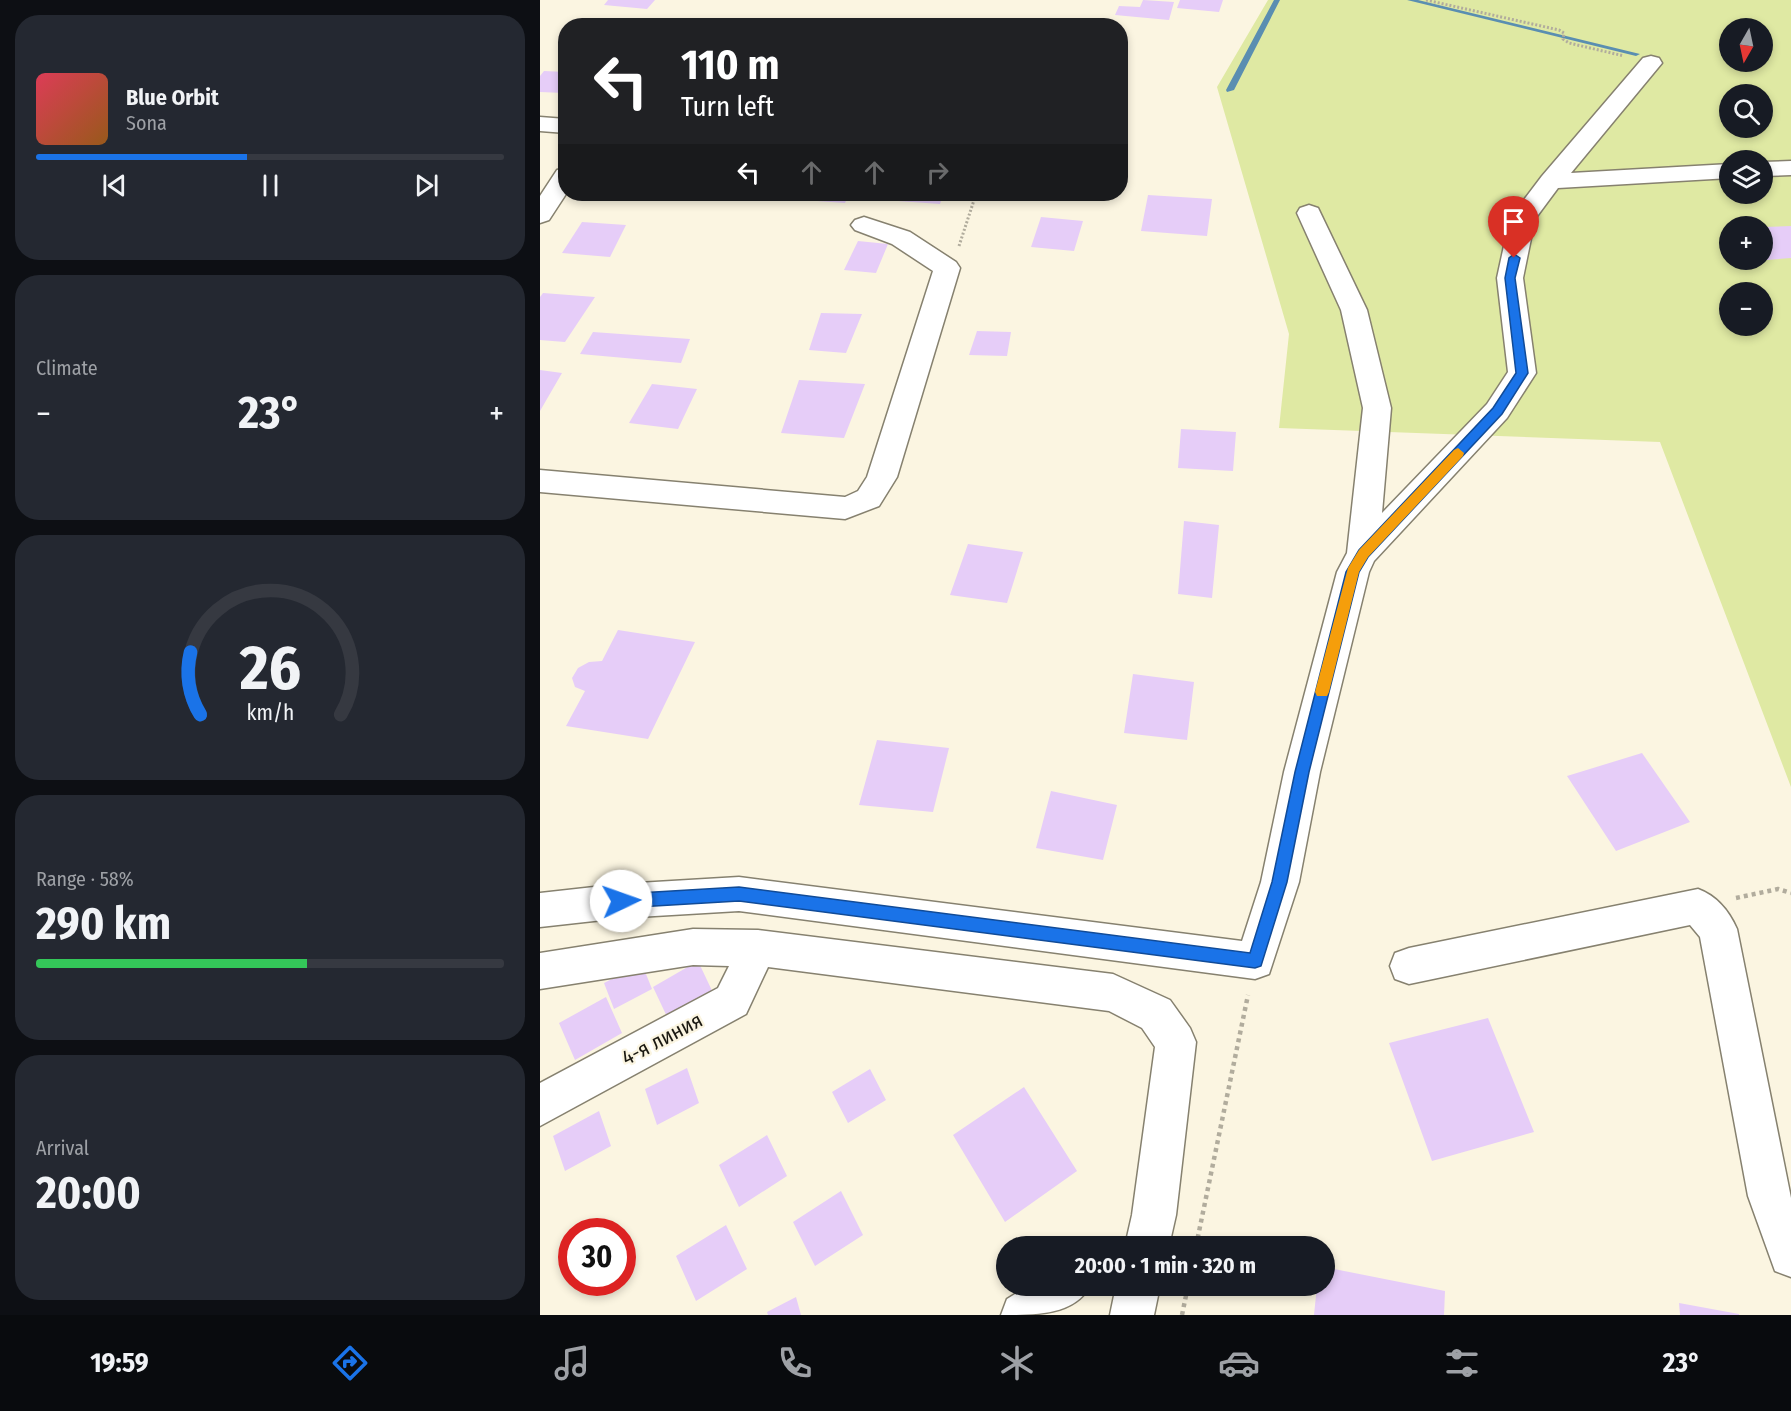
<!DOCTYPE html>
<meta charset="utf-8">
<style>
body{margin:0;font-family:"Fira Sans Condensed",sans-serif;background:#242831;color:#f1f3f6;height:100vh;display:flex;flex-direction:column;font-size:22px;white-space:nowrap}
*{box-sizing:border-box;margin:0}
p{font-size:20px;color:#9ea1a6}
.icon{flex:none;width:33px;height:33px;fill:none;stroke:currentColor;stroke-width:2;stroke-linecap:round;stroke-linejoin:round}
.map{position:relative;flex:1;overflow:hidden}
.details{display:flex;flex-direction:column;gap:15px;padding:15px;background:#0d0f14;width:540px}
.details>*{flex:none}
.top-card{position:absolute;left:18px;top:18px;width:570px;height:183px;border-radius:24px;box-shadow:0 3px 9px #0003;background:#202124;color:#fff;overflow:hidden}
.needle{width:39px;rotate:189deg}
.buttons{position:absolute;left:1179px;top:18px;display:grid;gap:12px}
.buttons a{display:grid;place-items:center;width:54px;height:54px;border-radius:50%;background:#171b24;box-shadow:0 3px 9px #0003;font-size:30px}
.speed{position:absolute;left:18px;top:1218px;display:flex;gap:12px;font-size:30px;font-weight:700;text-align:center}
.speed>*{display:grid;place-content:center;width:78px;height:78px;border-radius:50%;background:#171b24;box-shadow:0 3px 9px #0003;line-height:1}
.speed .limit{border:9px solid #d22;background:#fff;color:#111}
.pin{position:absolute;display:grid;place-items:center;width:51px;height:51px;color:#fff;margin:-62px -26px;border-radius:50% 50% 50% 0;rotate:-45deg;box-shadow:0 0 6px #0007}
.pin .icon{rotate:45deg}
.me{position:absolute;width:66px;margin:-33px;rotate:87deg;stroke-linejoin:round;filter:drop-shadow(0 0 4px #0008)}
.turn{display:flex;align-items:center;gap:21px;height:126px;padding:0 24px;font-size:27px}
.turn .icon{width:78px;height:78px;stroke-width:2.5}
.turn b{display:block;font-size:42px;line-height:51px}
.lanes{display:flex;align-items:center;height:57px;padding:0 24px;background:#0003;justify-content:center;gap:30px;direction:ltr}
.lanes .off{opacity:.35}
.big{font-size:45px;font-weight:700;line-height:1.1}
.details .widget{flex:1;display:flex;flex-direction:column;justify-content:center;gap:9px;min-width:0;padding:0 21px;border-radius:24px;background:#242831}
.details .dial{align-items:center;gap:0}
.dial svg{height:156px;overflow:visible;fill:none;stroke:#363941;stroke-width:7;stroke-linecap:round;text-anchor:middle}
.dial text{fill:#f1f3f6;stroke:none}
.song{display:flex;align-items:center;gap:18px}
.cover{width:72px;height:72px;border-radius:9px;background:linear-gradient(135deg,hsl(350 70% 55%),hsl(30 70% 35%))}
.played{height:6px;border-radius:3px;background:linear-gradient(90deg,#1a73e8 45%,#363941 45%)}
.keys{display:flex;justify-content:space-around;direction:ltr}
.heat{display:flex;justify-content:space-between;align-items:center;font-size:33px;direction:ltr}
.charge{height:9px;border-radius:4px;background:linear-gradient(90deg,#34c759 58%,#363941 0)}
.trip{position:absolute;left:456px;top:1236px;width:339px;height:60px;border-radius:30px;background:#171b24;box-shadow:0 3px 9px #0003;font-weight:700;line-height:60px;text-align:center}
.dock{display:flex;height:96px;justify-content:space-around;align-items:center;background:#090b0e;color:#9ea1a6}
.dock .icon{width:42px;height:42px}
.dock .active{color:#1a73e8}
.dock b{font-size:27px;color:#f1f3f6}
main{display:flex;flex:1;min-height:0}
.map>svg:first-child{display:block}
</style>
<main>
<section class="details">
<div class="widget">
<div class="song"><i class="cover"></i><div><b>Blue Orbit</b><p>Sona</p></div></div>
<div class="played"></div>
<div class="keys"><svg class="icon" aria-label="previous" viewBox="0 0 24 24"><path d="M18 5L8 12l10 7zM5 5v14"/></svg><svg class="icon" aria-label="pause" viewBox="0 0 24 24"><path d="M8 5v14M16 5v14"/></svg><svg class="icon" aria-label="next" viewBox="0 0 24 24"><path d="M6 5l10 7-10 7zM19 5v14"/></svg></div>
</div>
<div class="widget"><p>Climate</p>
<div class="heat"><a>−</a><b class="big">23°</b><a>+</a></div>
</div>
<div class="widget dial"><svg viewBox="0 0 100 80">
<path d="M14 69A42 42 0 1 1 86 69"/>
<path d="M14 69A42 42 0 0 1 9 37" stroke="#1a73e8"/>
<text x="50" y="56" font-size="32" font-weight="700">26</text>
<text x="50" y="72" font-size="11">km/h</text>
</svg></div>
<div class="widget"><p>Range · 58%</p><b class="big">290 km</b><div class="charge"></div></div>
<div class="widget"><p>Arrival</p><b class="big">20:00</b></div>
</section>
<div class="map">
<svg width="1251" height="1315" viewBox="0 0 1251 1315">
<rect width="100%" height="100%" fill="#fbf5e1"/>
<path fill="#dfe9a3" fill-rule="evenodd" d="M 728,0 L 1251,0 L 1251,787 L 1120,442 L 739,428 L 749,334 L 677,87 ZM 1190,28 L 1222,28 L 1222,62 L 1190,62 ZM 1190,94 L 1222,94 L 1222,128 L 1190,128 ZM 1190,160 L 1222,160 L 1222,194 L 1190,194 ZM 1190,226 L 1222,226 L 1222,260 L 1190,260 ZM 1190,292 L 1222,292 L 1222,326 L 1190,326 Z"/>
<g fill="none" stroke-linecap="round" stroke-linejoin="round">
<path fill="#5a8eb1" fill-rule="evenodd" d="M 734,0 L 740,0 L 694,90 L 687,92 L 686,90 Z
M 867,0 L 878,0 L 1100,54 L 1096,56 Z"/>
</g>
<path fill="#e6cdf8" d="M 68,0 L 115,0 L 107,9 L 64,5 Z
M 603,0 L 634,2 L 629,20 L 575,15 L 579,6 L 600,7 Z
M 640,0 L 683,0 L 679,12 L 637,8 Z
M 4,71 L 26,72 L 24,93 L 0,92 L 0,76 Z
M 237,194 L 309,194 L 305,203 L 235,198 Z
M 332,194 L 403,194 L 400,204 L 330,199 Z
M 608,195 L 672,199 L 667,236 L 601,231 Z
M 501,217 L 543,221 L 534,251 L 491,247 Z
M 42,222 L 86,225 L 70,257 L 22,253 Z
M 1251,226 L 1251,258 L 1227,260 L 1222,252 L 1222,227 Z
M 318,241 L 348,244 L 336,273 L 304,270 Z
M 3,293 L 55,297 L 25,342 L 0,340 L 0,297 Z
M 281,313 L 322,314 L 306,353 L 269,350 Z
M 437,331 L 471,332 L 467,356 L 429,355 Z
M 53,332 L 150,339 L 141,363 L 40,354 Z
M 0,370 L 22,373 L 0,411 Z
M 259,380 L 325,384 L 304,438 L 241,433 Z
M 112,384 L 157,389 L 138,429 L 89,423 Z
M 641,429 L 696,432 L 693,471 L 638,468 Z
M 644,521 L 679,525 L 672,598 L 638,594 Z
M 428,544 L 483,552 L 467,603 L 410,595 Z
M 78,630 L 155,642 L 108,739 L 26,726 L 45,691 L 35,687 L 32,678 L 38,668 L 49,662 L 62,661 Z
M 593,674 L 654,682 L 647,740 L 584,733 Z
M 337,740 L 409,748 L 393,812 L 319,805 Z
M 1102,753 L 1150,822 L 1076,851 L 1027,776 Z
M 511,791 L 577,805 L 563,860 L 496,848 Z
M 158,961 L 175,997 L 130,1023 L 113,987 Z
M 102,964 L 112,989 L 74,1009 L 64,983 Z
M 66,997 L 82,1033 L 35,1060 L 19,1023 Z
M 948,1018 L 994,1132 L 892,1161 L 849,1043 Z
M 147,1068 L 159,1103 L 117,1125 L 105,1089 Z
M 330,1069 L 346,1100 L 308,1123 L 292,1092 Z
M 484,1087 L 537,1171 L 465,1222 L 413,1135 Z
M 59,1111 L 71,1146 L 25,1171 L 13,1136 Z
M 227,1135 L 247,1176 L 199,1207 L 179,1165 Z
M 301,1191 L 323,1235 L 275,1266 L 253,1222 Z
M 186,1225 L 207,1269 L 156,1301 L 136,1256 Z
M 784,1267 L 905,1291 L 904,1315 L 774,1315 L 777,1286 L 784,1286 Z
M 256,1297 L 261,1315 L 228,1315 L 227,1312 Z
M 1139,1303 L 1199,1314 L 1199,1315 L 1140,1315 Z"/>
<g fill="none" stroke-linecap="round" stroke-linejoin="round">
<defs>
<path id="minor" d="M 1111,56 L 1119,58 L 1122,63 L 1031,173 L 1190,164 L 1190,178 L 1018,188 L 995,219 L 983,278 L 996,373 L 967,418 L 834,561 L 829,572 L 780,772 L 759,882 L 729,974 L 715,979 L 199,911 L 81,918 L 0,927 L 0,893 L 81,884 L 199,877 L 702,941 L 721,882 L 744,772 L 797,572 L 807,553 L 823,408 L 801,310 L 757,213 L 760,208 L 769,205 L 778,208 L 827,310 L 851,408 L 842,513 L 947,404 L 968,372 L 957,278 L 970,218 L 1002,176 L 1103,58 Z
M 0,117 L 26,119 L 26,133 L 0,131 Z
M 1251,161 L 1251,175 L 1222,176 L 1222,162 Z
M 26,168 L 26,194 L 9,220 L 0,223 L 0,196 L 17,170 Z
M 324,217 L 370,232 L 416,262 L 420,268 L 357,477 L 339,506 L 305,519 L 0,492 L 0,470 L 305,497 L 318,491 L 327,477 L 393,271 L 352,244 L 315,230 L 311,225 L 315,220 Z
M 1158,889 C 1177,896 1189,911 1197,929 L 1251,1198 L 1251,1277 L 1235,1271 L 1208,1196 L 1160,937 L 1150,925 L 869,984 L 855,979 L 850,966 L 855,953 L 869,948 Z
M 153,929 L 218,930 L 573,974 L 630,1000 L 650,1028 L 656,1042 L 636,1215 L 629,1246 L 585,1246 L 592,1215 L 615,1047 L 602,1028 L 569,1011 L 228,967 L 206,1014 L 0,1126 L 0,1083 L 178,988 L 189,966 L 153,965 L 0,989 L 0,953 Z
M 488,1286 L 550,1286 C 534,1315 497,1315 461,1315 L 467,1299 Z
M 576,1286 L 620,1286 L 614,1315 L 570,1315 Z"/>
</defs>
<use href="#minor" stroke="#86816f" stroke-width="3"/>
<path stroke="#b1ac9d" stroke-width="3" stroke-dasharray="2 2" stroke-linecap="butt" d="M 886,0 L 1019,30 L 1024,33 L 1023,39 L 1029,43 L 1084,56
M 419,246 L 436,194"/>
<path stroke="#b1ac9d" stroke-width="4.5" stroke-dasharray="4 4" stroke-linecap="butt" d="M 1196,898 L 1238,889 L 1251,893
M 656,1246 L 708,995
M 642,1315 L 648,1286"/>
<use href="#minor" fill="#fff" fill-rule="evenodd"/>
</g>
<path fill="#1a73e8" stroke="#114b97" stroke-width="1.5" d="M 974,254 L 980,258 L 975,278 L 988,373 L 962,414 L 828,557 L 819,572 L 769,772 L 747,882 L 721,966 L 715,968 L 199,901 L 81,908 L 76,906 L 73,901 L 76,896 L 81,894 L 199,887 L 710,953 L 732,882 L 755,772 L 806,572 L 819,550 L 953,408 L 976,373 L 965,278 L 969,258 Z"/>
<path fill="#f59e0b" d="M 918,448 L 924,453 L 923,456 L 828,557 L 819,572 L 789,692 L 787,696 L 777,696 L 775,692 L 808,568 L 819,550 L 914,450 Z"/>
<g text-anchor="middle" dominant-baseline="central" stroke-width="4.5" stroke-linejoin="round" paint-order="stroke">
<g font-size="21" fill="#1a1811" stroke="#fbf5e1">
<text transform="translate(122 1039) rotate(-28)">4-я линия</text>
</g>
</g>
</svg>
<div class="buttons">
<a><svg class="needle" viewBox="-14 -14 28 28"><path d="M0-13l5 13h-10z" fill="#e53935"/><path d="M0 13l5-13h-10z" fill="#9ea1a6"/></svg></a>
<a><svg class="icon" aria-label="search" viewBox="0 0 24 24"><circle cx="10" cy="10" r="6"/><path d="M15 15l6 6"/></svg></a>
<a><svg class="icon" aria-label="layers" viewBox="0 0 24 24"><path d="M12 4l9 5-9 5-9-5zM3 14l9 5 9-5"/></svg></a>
<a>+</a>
<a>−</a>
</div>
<div class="speed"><div class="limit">30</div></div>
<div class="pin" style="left:974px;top:258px;background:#d93025"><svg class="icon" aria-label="arrive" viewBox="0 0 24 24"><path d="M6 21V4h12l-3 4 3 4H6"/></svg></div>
<svg class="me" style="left:81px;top:901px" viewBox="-20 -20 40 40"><circle r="19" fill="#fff"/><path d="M0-13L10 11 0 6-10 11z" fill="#1a73e8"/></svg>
<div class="trip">20:00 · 1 min · 320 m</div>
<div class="top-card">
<div class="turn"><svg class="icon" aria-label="left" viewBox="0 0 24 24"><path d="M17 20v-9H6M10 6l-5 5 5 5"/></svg><div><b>110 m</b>Turn left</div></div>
<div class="lanes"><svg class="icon" aria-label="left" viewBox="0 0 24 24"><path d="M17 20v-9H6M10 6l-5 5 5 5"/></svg><svg class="icon off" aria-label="ahead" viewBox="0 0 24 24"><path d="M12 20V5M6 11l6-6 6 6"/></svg><svg class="icon off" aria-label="ahead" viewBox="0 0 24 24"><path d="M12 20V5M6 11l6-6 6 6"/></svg><svg class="icon off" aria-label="right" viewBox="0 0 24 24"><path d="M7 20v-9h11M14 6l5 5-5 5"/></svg></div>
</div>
</div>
</main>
<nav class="dock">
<b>19:59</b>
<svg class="icon active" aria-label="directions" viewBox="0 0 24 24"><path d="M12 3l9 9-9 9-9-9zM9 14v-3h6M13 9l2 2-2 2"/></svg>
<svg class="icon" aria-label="music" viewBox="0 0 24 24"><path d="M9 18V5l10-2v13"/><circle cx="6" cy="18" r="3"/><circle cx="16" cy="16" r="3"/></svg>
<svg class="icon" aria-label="phone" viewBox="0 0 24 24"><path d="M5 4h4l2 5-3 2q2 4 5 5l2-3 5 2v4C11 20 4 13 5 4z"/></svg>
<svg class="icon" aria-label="climate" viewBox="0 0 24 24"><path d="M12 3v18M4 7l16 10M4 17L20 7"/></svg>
<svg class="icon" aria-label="car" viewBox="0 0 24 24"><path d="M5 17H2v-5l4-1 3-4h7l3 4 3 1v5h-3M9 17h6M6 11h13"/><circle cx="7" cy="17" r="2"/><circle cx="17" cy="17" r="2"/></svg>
<svg class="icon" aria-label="filters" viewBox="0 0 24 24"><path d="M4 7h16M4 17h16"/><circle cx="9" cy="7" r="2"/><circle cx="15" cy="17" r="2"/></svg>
<b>23°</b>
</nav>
